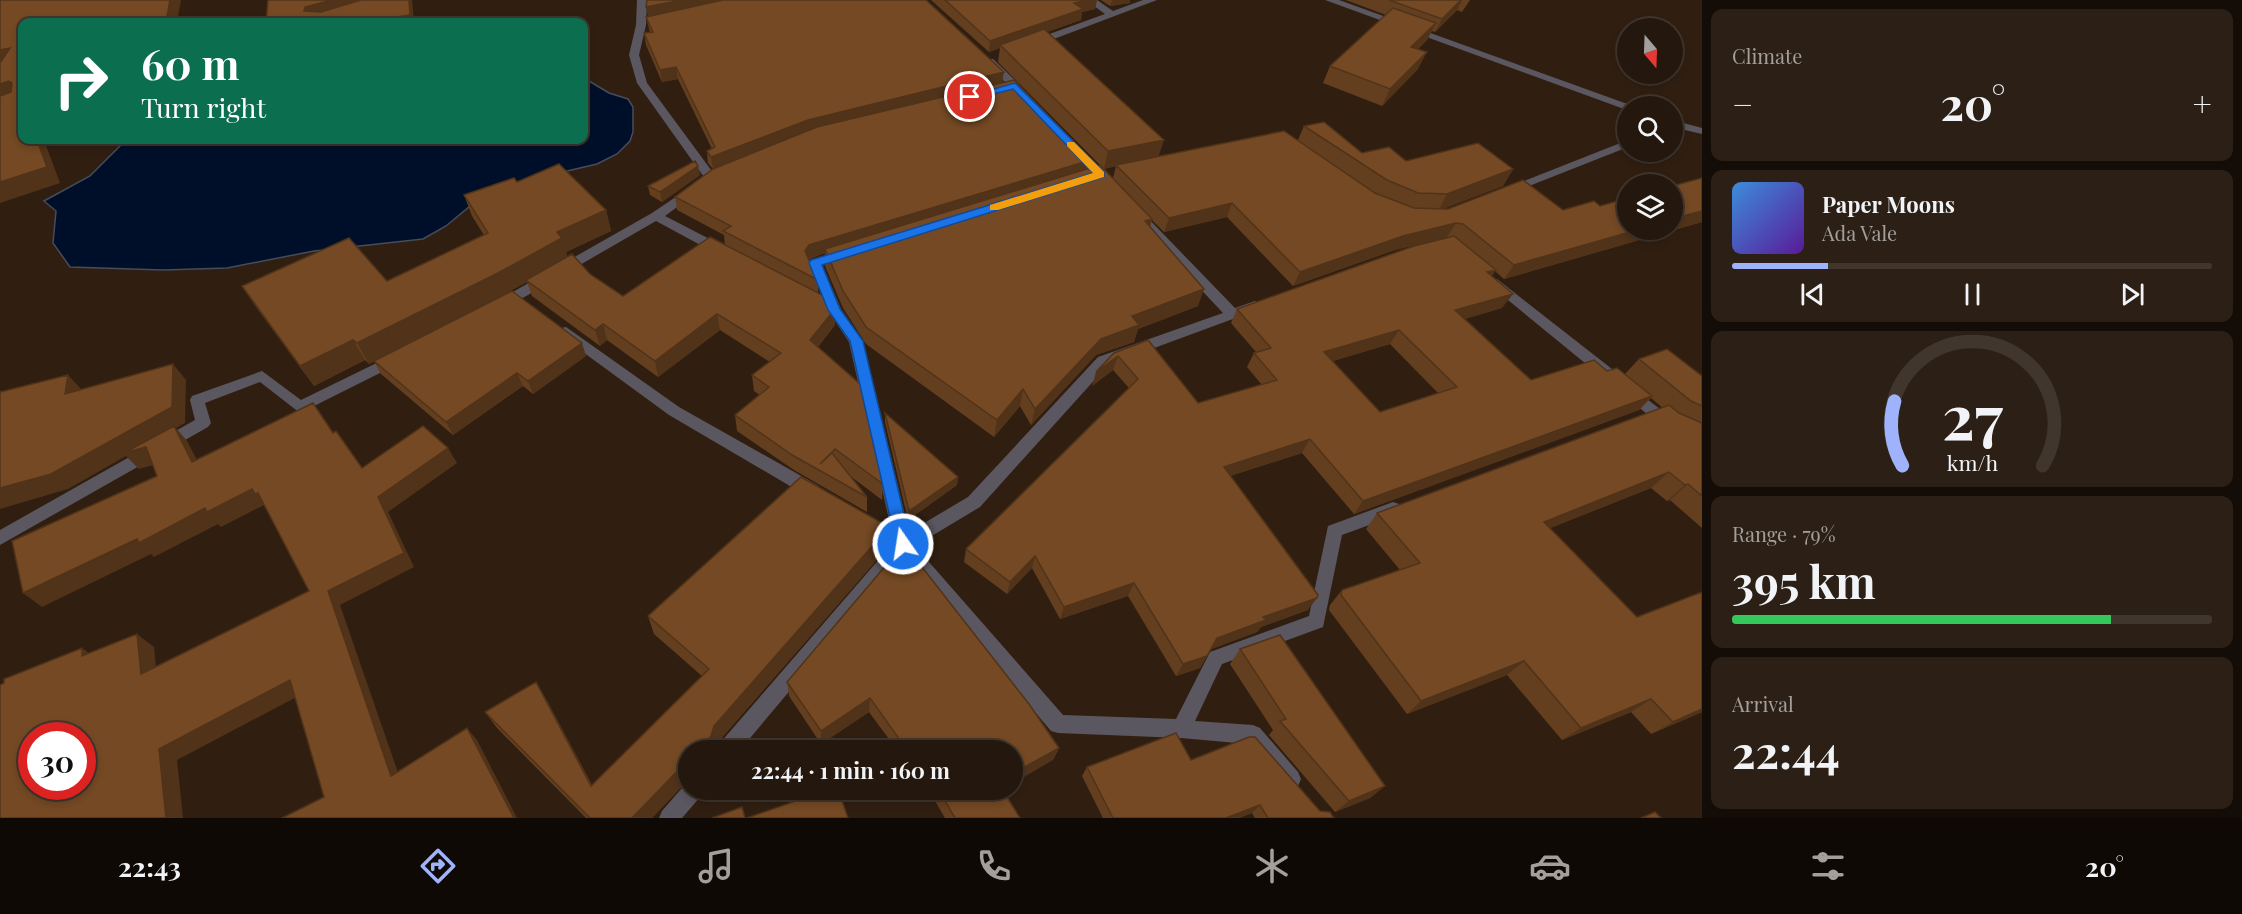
<!DOCTYPE html>
<meta charset="utf-8">
<style>
body{margin:0;font-family:"Playfair Display",serif;background:#2c2016;color:#f1f3f6;height:100vh;display:flex;flex-direction:column;font-size:22px;white-space:nowrap}
*{box-sizing:border-box;margin:0}
p{font-size:20px;color:#a39f9d}
.icon{flex:none;width:33px;height:33px;fill:none;stroke:currentColor;stroke-width:2;stroke-linecap:round;stroke-linejoin:round}
.map{position:relative;flex:1;overflow:hidden}
.sheet{display:flex;flex-direction:column;gap:9px;padding:9px;background:#140d07;width:540px}
.sheet>*{flex:none}
.banner{position:absolute;left:18px;top:18px;width:570px;height:126px;border-radius:12px;box-shadow:0 3px 9px #0003,0 0 0 2px #41362e;background:#0b6e4f;color:#fff;overflow:hidden}
.needle{width:39px;rotate:161deg}
.controls{position:absolute;left:1617px;top:18px;display:grid;gap:12px}
.controls a{display:grid;place-items:center;width:66px;height:66px;border-radius:50%;background:#24170d;box-shadow:0 3px 9px #0003,0 0 0 2px #41362e;font-size:30px}
.speed{position:absolute;left:18px;top:722px;display:flex;gap:12px;font-size:30px;font-weight:700;text-align:center}
.speed>*{display:grid;place-content:center;width:78px;height:78px;border-radius:50%;background:#24170d;box-shadow:0 3px 9px #0003,0 0 0 2px #41362e;line-height:1}
.speed .limit{border:9px solid #d22;background:#fff;color:#111}
.pin{position:absolute;display:grid;place-items:center;width:51px;height:51px;color:#fff;margin:-26px;border:3px solid #fff;border-radius:50%;box-shadow:0 2px 6px #0007}
.me{position:absolute;width:66px;margin:-33px;rotate:347deg;stroke-linejoin:round;filter:drop-shadow(0 0 4px #0008)}
.turn{display:flex;align-items:center;gap:21px;height:126px;padding:0 24px;font-size:27px}
.turn .icon{width:78px;height:78px;stroke-width:2.5}
.turn b{display:block;font-size:42px;line-height:51px}
.big{font-size:45px;font-weight:700;line-height:1.1}
.sheet .widget{flex:1;display:flex;flex-direction:column;justify-content:center;gap:9px;min-width:0;padding:0 21px;border-radius:12px;background:#2c2016}
.sheet .dial{align-items:center;gap:0}
.dial svg{height:156px;overflow:visible;fill:none;stroke:#41362e;stroke-width:7;stroke-linecap:round;text-anchor:middle}
.dial text{fill:#f1f3f6;stroke:none}
.song{display:flex;align-items:center;gap:18px}
.cover{width:72px;height:72px;border-radius:9px;background:linear-gradient(135deg,hsl(210 70% 55%),hsl(270 70% 35%))}
.played{height:6px;border-radius:3px;background:linear-gradient(90deg,#9fb3fd 20%,#41362e 20%)}
.keys{display:flex;justify-content:space-around;direction:ltr}
.heat{display:flex;justify-content:space-between;align-items:center;font-size:33px;direction:ltr}
.charge{height:9px;border-radius:4px;background:linear-gradient(90deg,#34c759 79%,#41362e 0)}
.trip{position:absolute;left:678px;top:740px;width:345px;height:60px;border-radius:30px;background:#24170d;box-shadow:0 3px 9px #0003,0 0 0 2px #41362e;font-weight:700;line-height:60px;text-align:center}
.tabs{display:flex;height:96px;justify-content:space-around;align-items:center;background:#0e0905;color:#a39f9d}
.tabs .icon{width:42px;height:42px}
.tabs .selected{color:#9fb3fd}
.tabs b{font-size:27px;color:#f1f3f6}
main{display:flex;flex:1;min-height:0}
.map>svg:first-child{display:block}
</style>
<main>
<div class="map">
<svg width="1702" height="818" viewBox="0 0 1702 818">
<rect width="100%" height="100%" fill="#301f11"/>
<path fill="#000f29" stroke="#454c5b" stroke-width="1.5" d="M 584,78 L 609,93 L 628,99 L 633,107 L 633,132 L 630,141 L 617,154 L 597,164 L 550,175 L 469,207 L 446,226 L 423,239 L 314,251 L 227,268 L 163,270 L 70,267 L 53,243 L 56,211 L 44,201 L 90,176 L 126,140 L 584,140 Z"/>
<g fill="none" stroke-linecap="round" stroke-linejoin="round">
<path fill="#5b5760" fill-rule="evenodd" d="M 637,0 L 647,0 L 646,25 L 639,55 L 647,83 L 714,174 L 714,180 L 706,180 L 637,83 L 629,55 L 636,25 Z
M 1086,0 L 1097,0 L 1113,11 L 1143,0 L 1157,0 L 1038,45 L 1030,45 L 1030,41 L 1105,14 Z
M 1325,0 L 1339,0 L 1633,106 L 1624,109 Z
M 985,59 L 993,59 L 1019,84 L 1019,88 L 1000,90 L 1000,86 L 1007,84 L 985,63 Z
M 1672,120 L 1702,128 L 1702,134 L 1672,127 Z
M 1628,140 L 1628,147 L 1511,193 L 1507,194 L 1501,190 Z
M 692,186 L 698,190 L 696,193 L 665,216 L 727,248 L 728,251 L 727,254 L 717,254 L 656,221 L 507,307 L 497,307 L 495,304 L 497,301 L 652,213 Z
M 1139,212 L 1143,213 L 1235,308 L 1255,301 L 1262,306 L 1260,309 L 1108,365 L 980,507 L 915,546 L 1063,715 L 1176,719 L 1210,652 L 1309,616 L 1328,526 L 1393,502 L 1399,504 L 1401,509 L 1399,514 L 1342,535 L 1323,627 L 1222,664 L 1195,721 L 1253,725 L 1260,728 L 1298,772 L 1301,779 L 1298,786 L 1291,789 L 1284,786 L 1248,744 L 1181,738 L 1058,733 L 1051,731 L 903,556 L 740,750 L 717,750 L 720,743 L 894,542 L 849,342 L 828,310 L 808,263 L 810,260 L 843,250 L 849,254 L 848,257 L 822,265 L 841,309 L 863,341 L 909,532 L 968,497 L 1098,357 L 1223,313 L 1135,219 L 1133,216 Z
M 1497,279 L 1612,369 L 1614,373 L 1612,377 L 1602,377 L 1492,287 L 1490,284 Z
M 566,327 L 679,407 L 819,486 L 821,491 L 819,496 L 813,498 L 807,496 L 669,415 L 561,336 L 559,332 L 561,328 Z
M 395,354 L 402,359 L 400,363 L 300,413 L 260,382 L 205,403 L 211,423 L 208,427 L 0,545 L 0,530 L 195,420 L 190,400 L 192,396 L 262,371 L 301,400 Z
M 1630,386 L 1673,419 L 1702,434 L 1702,447 L 1663,427 L 1625,396 L 1623,392 L 1625,388 Z
M 688,781 L 688,789 L 704,789 L 701,796 L 682,818 L 659,818 L 662,811 Z"/>
</g>
<path fill="#643f1f" fill-rule="evenodd" d="M 931,0 L 1097,0 L 1095,9 L 1082,12 L 1081,20 L 1047,32 L 1159,156 L 1298,140 L 1304,126 L 1362,153 L 1406,161 L 1513,169 L 1503,186 L 1442,209 L 1563,210 L 1600,206 L 1702,178 L 1702,222 L 1504,279 L 1495,271 L 1492,276 L 1502,308 L 1464,319 L 1531,380 L 1607,371 L 1625,374 L 1639,359 L 1702,376 L 1702,528 L 1670,500 L 1667,501 L 1651,488 L 1550,528 L 1637,617 L 1702,592 L 1702,712 L 1651,734 L 1631,712 L 1562,740 L 1507,675 L 1407,714 L 1329,610 L 1330,605 L 1342,590 L 1400,570 L 1366,529 L 1377,513 L 1663,408 L 1651,398 L 1639,410 L 1354,514 L 1302,453 L 1230,476 L 1308,610 L 1261,627 L 1257,632 L 1211,649 L 1200,668 L 1176,676 L 1128,596 L 1060,619 L 1032,568 L 1007,594 L 964,562 L 966,549 L 1129,388 L 1113,370 L 1092,386 L 1114,353 L 1198,403 L 1262,385 L 1247,367 L 1254,353 L 1256,352 L 1231,323 L 1237,309 L 1450,237 L 1447,237 L 1395,250 L 1293,286 L 1227,217 L 1164,232 L 1152,220 L 1150,227 L 1198,306 L 1138,329 L 1134,342 L 1096,355 L 1031,425 L 1020,406 L 994,437 L 866,344 L 843,308 L 825,266 L 825,253 L 809,259 L 818,280 L 818,293 L 725,245 L 724,235 L 677,210 L 675,197 L 713,169 L 708,163 L 707,151 L 712,149 L 678,79 L 662,82 L 646,45 L 644,33 L 650,32 L 646,17 L 648,17 L 1003,82 L 1089,169 L 1113,178 L 1116,166 L 1104,169 L 998,62 L 1000,48 L 989,52 ZM 1390,344 L 1438,393 L 1380,412 L 1333,361 Z
M 1101,0 L 1130,0 L 1130,3 L 1110,6 Z
M 1346,0 L 1470,0 L 1462,12 L 1457,10 L 1435,32 L 1432,31 L 1427,40 L 1418,49 L 1418,69 L 1382,106 L 1323,83 L 1330,66 L 1386,15 Z
M 700,175 L 662,202 L 650,195 L 648,186 Z
M 517,182 L 606,210 L 611,231 L 566,252 L 567,256 L 590,274 L 623,296 L 835,325 L 818,347 L 883,484 L 882,500 L 849,475 L 867,497 L 867,512 L 794,470 L 737,431 L 735,415 L 760,395 L 754,391 L 752,375 L 770,362 L 720,330 L 658,377 L 607,340 L 600,346 L 532,296 L 527,282 L 369,364 L 365,360 L 314,386 L 256,307 L 242,286 L 387,281 L 484,235 L 472,216 L 464,195 Z
M 586,356 L 533,394 L 523,386 L 453,435 L 381,374 L 374,361 Z
M 885,413 L 958,477 L 957,485 L 908,520 L 885,422 Z
M 889,527 L 888,547 L 718,742 L 716,750 L 688,750 L 688,780 L 652,818 L 586,818 L 497,728 L 485,712 L 546,699 L 592,785 L 702,676 L 654,634 L 648,616 Z
M 904,544 L 1059,748 L 1053,760 L 1012,750 L 897,750 L 869,712 L 821,744 L 789,696 L 787,682 Z
M 1240,649 L 1385,786 L 1370,798 L 1335,812 L 1269,735 L 1273,730 L 1230,664 Z
M 1191,760 L 1320,811 L 1334,818 L 1255,818 L 1252,813 L 1239,818 L 1103,818 L 1082,776 L 1087,767 Z
M 928,789 L 1003,789 L 1020,818 L 945,818 Z"/>
<path fill="#513319" d="M 170,0 L 181,0 L 177,22 L 166,22 Z
M 332,0 L 382,0 L 310,20 L 304,11 L 305,7 Z
M 409,0 L 412,0 L 414,22 L 365,22 Z
M 682,0 L 741,0 L 648,18 L 646,7 Z
M 1088,0 L 1097,0 L 1095,9 L 1082,12 L 1081,20 L 1003,47 L 1000,45 L 1000,48 L 989,52 L 990,41 L 1074,3 Z
M 1112,0 L 1130,0 L 1130,3 L 1110,6 Z
M 1461,0 L 1462,0 L 1457,10 L 1435,32 L 1442,19 Z
M 1436,23 L 1427,40 L 1403,64 L 1411,47 Z
M 10,48 L 0,67 L 0,50 Z
M 1427,52 L 1418,69 L 1382,106 L 1390,89 Z
M 676,67 L 678,79 L 662,82 L 660,70 Z
M 1004,72 L 1002,84 L 713,169 L 711,157 L 808,120 Z
M 9,81 L 21,97 L 0,105 L 0,84 Z
M 37,140 L 44,140 L 60,183 L 0,203 L 0,182 Z
M 1164,140 L 1158,158 L 1116,165 L 1116,166 L 1104,169 L 1108,151 Z
M 1091,160 L 1088,173 L 825,249 L 825,253 L 809,258 L 806,264 L 805,251 L 809,245 Z
M 698,166 L 700,175 L 662,202 L 660,192 Z
M 1513,169 L 1503,186 L 1438,211 L 1447,194 Z
M 1232,203 L 1227,217 L 1164,232 L 1169,218 Z
M 606,210 L 611,231 L 566,252 L 568,259 L 526,280 L 527,282 L 505,294 L 369,364 L 357,343 L 557,232 Z
M 1702,211 L 1702,222 L 1504,279 L 1514,265 L 1637,230 L 1672,230 L 1672,219 Z
M 1152,219 L 1147,236 L 1145,221 Z
M 1456,223 L 1447,237 L 1395,250 L 1293,286 L 1300,272 L 1403,236 Z
M 1496,270 L 1486,284 L 1487,272 Z
M 1204,289 L 1198,306 L 1138,329 L 1134,342 L 1096,355 L 1031,425 L 1035,409 L 1101,339 L 1132,316 Z
M 1513,294 L 1502,308 L 1445,325 L 1455,310 Z
M 835,309 L 835,325 L 810,356 L 810,340 Z
M 717,314 L 720,330 L 658,377 L 655,361 Z
M 603,324 L 607,340 L 600,346 L 595,330 Z
M 1399,330 L 1390,344 L 1316,366 L 1324,352 Z
M 353,340 L 365,360 L 314,386 L 300,366 Z
M 582,343 L 586,356 L 533,394 L 528,381 Z
M 1118,356 L 1113,370 L 1092,386 L 1096,372 Z
M 173,364 L 186,380 L 185,423 L 176,428 L 187,441 L 206,477 L 192,462 L 175,429 L 146,447 L 161,463 L 139,469 L 126,456 L 68,489 L 0,509 L 0,488 Z
M 517,373 L 523,386 L 453,435 L 446,422 Z
M 68,375 L 83,391 L 65,394 Z
M 1023,389 L 1020,406 L 994,437 L 997,420 Z
M 1652,396 L 1639,410 L 1354,514 L 1363,501 Z
M 1310,439 L 1302,453 L 1217,480 L 1224,467 Z
M 448,448 L 457,463 L 388,512 L 414,567 L 340,605 L 403,787 L 391,776 L 328,591 L 378,497 Z
M 1669,472 L 1651,488 L 1528,537 L 1544,522 Z
M 958,477 L 957,485 L 908,520 L 909,511 Z
M 1688,484 L 1670,500 L 1667,501 L 1685,485 Z
M 252,489 L 258,493 L 268,509 L 264,505 L 221,527 L 218,524 L 154,557 L 151,554 L 42,607 L 23,593 L 205,508 Z
M 889,527 L 888,547 L 718,742 L 716,750 L 698,750 L 714,726 Z
M 1035,556 L 1032,568 L 1007,594 L 1010,582 Z
M 1134,583 L 1128,596 L 1060,619 L 1064,607 Z
M 1317,598 L 1308,610 L 1261,627 L 1257,632 L 1209,650 L 1217,638 L 1263,617 Z
M 137,634 L 154,647 L 158,687 L 141,674 Z
M 82,648 L 100,661 L 82,656 Z
M 1207,656 L 1200,668 L 1176,676 L 1183,664 Z
M 1524,661 L 1507,675 L 1407,714 L 1421,701 Z
M 290,680 L 304,693 L 177,760 L 183,818 L 166,818 L 159,749 Z
M 536,682 L 546,699 L 600,800 L 591,786 Z
M 870,698 L 869,712 L 821,744 L 821,731 Z
M 1651,699 L 1631,712 L 1562,740 L 1581,728 Z
M 1702,709 L 1702,712 L 1651,734 L 1673,722 Z
M 467,728 L 477,740 L 517,818 L 514,818 Z
M 1059,748 L 1053,760 L 1012,784 L 1012,774 Z
M 688,760 L 688,780 L 652,818 L 632,818 Z
M 1385,786 L 1370,798 L 1335,812 L 1349,801 Z
M 1260,805 L 1252,813 L 1239,818 L 1226,818 Z"/>
<path fill="#744924" stroke="#513319" stroke-width="1.5" fill-rule="evenodd" d="M 0,0 L 170,0 L 166,22 L 22,22 L 22,140 L 37,140 L 47,167 L 0,182 L 0,96 L 11,92 L 12,83 L 9,81 L 0,84 L 0,63 L 10,48 L 0,50 Z
M 268,0 L 332,0 L 305,7 L 304,11 L 321,12 L 361,0 L 409,0 L 410,15 L 365,22 L 266,22 Z
M 647,0 L 682,0 L 646,7 Z
M 723,0 L 926,0 L 1004,72 L 808,120 L 711,157 L 707,151 L 715,147 L 676,67 L 660,70 L 644,33 L 653,32 L 646,17 Z
M 945,0 L 1088,0 L 1074,3 L 1083,9 L 990,41 Z
M 1389,0 L 1461,0 L 1442,19 Z
M 1393,8 L 1436,23 L 1411,47 L 1427,52 L 1390,89 L 1330,66 Z
M 1044,29 L 1164,140 L 1108,151 L 1000,45 Z
M 1014,80 L 1091,160 L 809,245 L 805,251 L 818,280 L 723,231 L 731,226 L 675,197 L 713,169 L 817,127 Z
M 1324,122 L 1362,153 L 1389,147 L 1406,161 L 1478,143 L 1513,169 L 1447,194 L 1418,193 L 1387,180 L 1304,126 Z
M 1284,131 L 1375,193 L 1414,208 L 1448,209 L 1523,180 L 1563,210 L 1594,201 L 1600,206 L 1628,198 L 1628,230 L 1637,230 L 1514,265 L 1463,224 L 1456,223 L 1403,236 L 1300,272 L 1232,203 L 1169,218 L 1116,165 Z
M 695,161 L 698,166 L 660,192 L 648,186 Z
M 559,164 L 606,210 L 557,232 L 562,238 L 498,273 L 357,343 L 353,340 L 300,366 L 242,286 L 349,238 L 387,281 L 488,233 L 464,195 L 514,178 L 517,182 Z
M 1100,165 L 1152,219 L 1145,221 L 1204,289 L 1132,316 L 1139,325 L 1101,339 L 1035,409 L 1023,389 L 997,420 L 866,327 L 843,291 L 825,249 Z
M 1702,178 L 1702,211 L 1672,219 L 1672,186 Z
M 1454,236 L 1496,270 L 1487,272 L 1513,294 L 1455,310 L 1531,380 L 1594,360 L 1607,371 L 1617,368 L 1652,396 L 1363,501 L 1310,439 L 1224,467 L 1318,595 L 1317,598 L 1263,617 L 1266,620 L 1217,638 L 1207,656 L 1183,664 L 1134,583 L 1064,607 L 1035,556 L 1010,582 L 966,549 L 1138,379 L 1118,356 L 1096,372 L 1114,353 L 1148,340 L 1198,403 L 1277,380 L 1254,353 L 1271,348 L 1237,309 L 1414,246 ZM 1399,330 L 1457,387 L 1380,412 L 1324,352 Z
M 710,237 L 828,298 L 835,309 L 810,340 L 860,384 L 883,484 L 835,449 L 820,464 L 832,453 L 867,497 L 792,455 L 735,415 L 769,387 L 752,375 L 781,353 L 717,314 L 655,361 L 603,324 L 595,330 L 526,280 L 572,254 L 590,274 L 623,296 Z
M 512,291 L 582,343 L 528,381 L 517,373 L 446,422 L 374,361 Z
M 1667,349 L 1702,376 L 1702,406 L 1691,401 L 1639,359 Z
M 173,364 L 172,407 L 51,474 L 0,488 L 0,392 L 68,375 L 65,394 Z
M 313,403 L 333,433 L 336,431 L 362,468 L 423,426 L 448,448 L 378,497 L 404,553 L 328,591 L 391,776 L 467,728 L 514,818 L 282,818 L 324,797 L 290,680 L 159,749 L 166,818 L 0,818 L 0,685 L 4,683 L 4,679 L 82,648 L 82,656 L 137,634 L 141,674 L 309,591 L 258,493 L 255,494 L 252,489 L 207,512 L 205,508 L 139,543 L 137,539 L 23,593 L 12,541 L 157,476 L 146,447 L 124,453 L 174,426 L 192,462 ZM 32,735 L 82,735 L 82,786 L 32,786 Z
M 1669,405 L 1679,413 L 1702,423 L 1702,496 L 1688,484 L 1685,485 L 1669,472 L 1544,522 L 1637,617 L 1702,592 L 1702,709 L 1673,722 L 1651,699 L 1581,728 L 1524,661 L 1421,701 L 1341,595 L 1342,590 L 1420,563 L 1377,513 Z
M 885,413 L 958,477 L 909,511 Z
M 801,477 L 889,527 L 714,726 L 711,736 L 698,750 L 688,750 L 688,760 L 632,818 L 590,818 L 485,712 L 536,682 L 591,786 L 709,669 L 648,616 Z
M 904,544 L 1029,704 L 1059,748 L 1012,774 L 1012,750 L 915,750 L 912,746 L 907,750 L 870,698 L 821,731 L 787,682 Z
M 1280,635 L 1385,786 L 1349,801 L 1280,721 L 1286,719 L 1240,649 Z
M 1176,733 L 1191,760 L 1249,737 L 1255,737 L 1320,811 L 1330,812 L 1334,818 L 1268,818 L 1260,805 L 1226,818 L 1113,818 L 1087,767 Z
M 830,789 L 838,789 L 848,818 L 747,818 Z
M 938,789 L 1002,789 L 1020,818 L 955,818 Z
M 742,807 L 745,818 L 712,818 Z
M 1655,812 L 1661,818 L 1641,818 Z"/>
<path fill="#1a73e8" stroke="#114b97" stroke-width="1.5" d="M 1015,83 L 1104,172 L 1104,177 L 822,265 L 840,309 L 863,341 L 911,544 L 903,551 L 896,544 L 850,341 L 828,310 L 809,263 L 811,260 L 1093,173 L 1013,89 L 970,100 L 965,97 Z"/>
<path fill="#f59e0b" d="M 1067,142 L 1074,142 L 1104,172 L 1104,177 L 998,210 L 990,210 L 990,205 L 1093,173 L 1067,146 Z"/>
</svg>
<div class="controls">
<a><svg class="needle" viewBox="-14 -14 28 28"><path d="M0-13l5 13h-10z" fill="#e53935"/><path d="M0 13l5-13h-10z" fill="#a39f9d"/></svg></a>
<a><svg class="icon" aria-label="search" viewBox="0 0 24 24"><circle cx="10" cy="10" r="6"/><path d="M15 15l6 6"/></svg></a>
<a><svg class="icon" aria-label="layers" viewBox="0 0 24 24"><path d="M12 4l9 5-9 5-9-5zM3 14l9 5 9-5"/></svg></a>
</div>
<div class="speed"><div class="limit">30</div></div>
<div class="pin" style="left:970px;top:97px;background:#d93025"><svg class="icon" aria-label="arrive" viewBox="0 0 24 24"><path d="M6 21V4h12l-3 4 3 4H6"/></svg></div>
<svg class="me" style="left:903px;top:544px" viewBox="-20 -20 40 40"><circle r="17" fill="#1a73e8" stroke="#fff" stroke-width="3"/><path d="M0-11L8 9 0 5-8 9z" fill="#fff"/></svg>
<div class="trip">22:44 · 1 min · 160 m</div>
<div class="banner">
<div class="turn"><svg class="icon" aria-label="right" viewBox="0 0 24 24"><path d="M7 20v-9h11M14 6l5 5-5 5"/></svg><div><b>60 m</b>Turn right</div></div>
</div>
</div>
<section class="sheet">
<div class="widget"><p>Climate</p>
<div class="heat"><a>−</a><b class="big">20°</b><a>+</a></div>
</div>
<div class="widget">
<div class="song"><i class="cover"></i><div><b>Paper Moons</b><p>Ada Vale</p></div></div>
<div class="played"></div>
<div class="keys"><svg class="icon" aria-label="previous" viewBox="0 0 24 24"><path d="M18 5L8 12l10 7zM5 5v14"/></svg><svg class="icon" aria-label="pause" viewBox="0 0 24 24"><path d="M8 5v14M16 5v14"/></svg><svg class="icon" aria-label="next" viewBox="0 0 24 24"><path d="M6 5l10 7-10 7zM19 5v14"/></svg></div>
</div>
<div class="widget dial"><svg viewBox="0 0 100 80">
<path d="M14 69A42 42 0 1 1 86 69"/>
<path d="M14 69A42 42 0 0 1 10 36" stroke="#9fb3fd"/>
<text x="50" y="56" font-size="32" font-weight="700">27</text>
<text x="50" y="72" font-size="11">km/h</text>
</svg></div>
<div class="widget"><p>Range · 79%</p><b class="big">395 km</b><div class="charge"></div></div>
<div class="widget"><p>Arrival</p><b class="big">22:44</b></div>
</section>
</main>
<nav class="tabs">
<b>22:43</b>
<svg class="icon selected" aria-label="directions" viewBox="0 0 24 24"><path d="M12 3l9 9-9 9-9-9zM9 14v-3h6M13 9l2 2-2 2"/></svg>
<svg class="icon" aria-label="music" viewBox="0 0 24 24"><path d="M9 18V5l10-2v13"/><circle cx="6" cy="18" r="3"/><circle cx="16" cy="16" r="3"/></svg>
<svg class="icon" aria-label="phone" viewBox="0 0 24 24"><path d="M5 4h4l2 5-3 2q2 4 5 5l2-3 5 2v4C11 20 4 13 5 4z"/></svg>
<svg class="icon" aria-label="climate" viewBox="0 0 24 24"><path d="M12 3v18M4 7l16 10M4 17L20 7"/></svg>
<svg class="icon" aria-label="car" viewBox="0 0 24 24"><path d="M5 17H2v-5l4-1 3-4h7l3 4 3 1v5h-3M9 17h6M6 11h13"/><circle cx="7" cy="17" r="2"/><circle cx="17" cy="17" r="2"/></svg>
<svg class="icon" aria-label="filters" viewBox="0 0 24 24"><path d="M4 7h16M4 17h16"/><circle cx="9" cy="7" r="2"/><circle cx="15" cy="17" r="2"/></svg>
<b>20°</b>
</nav>
